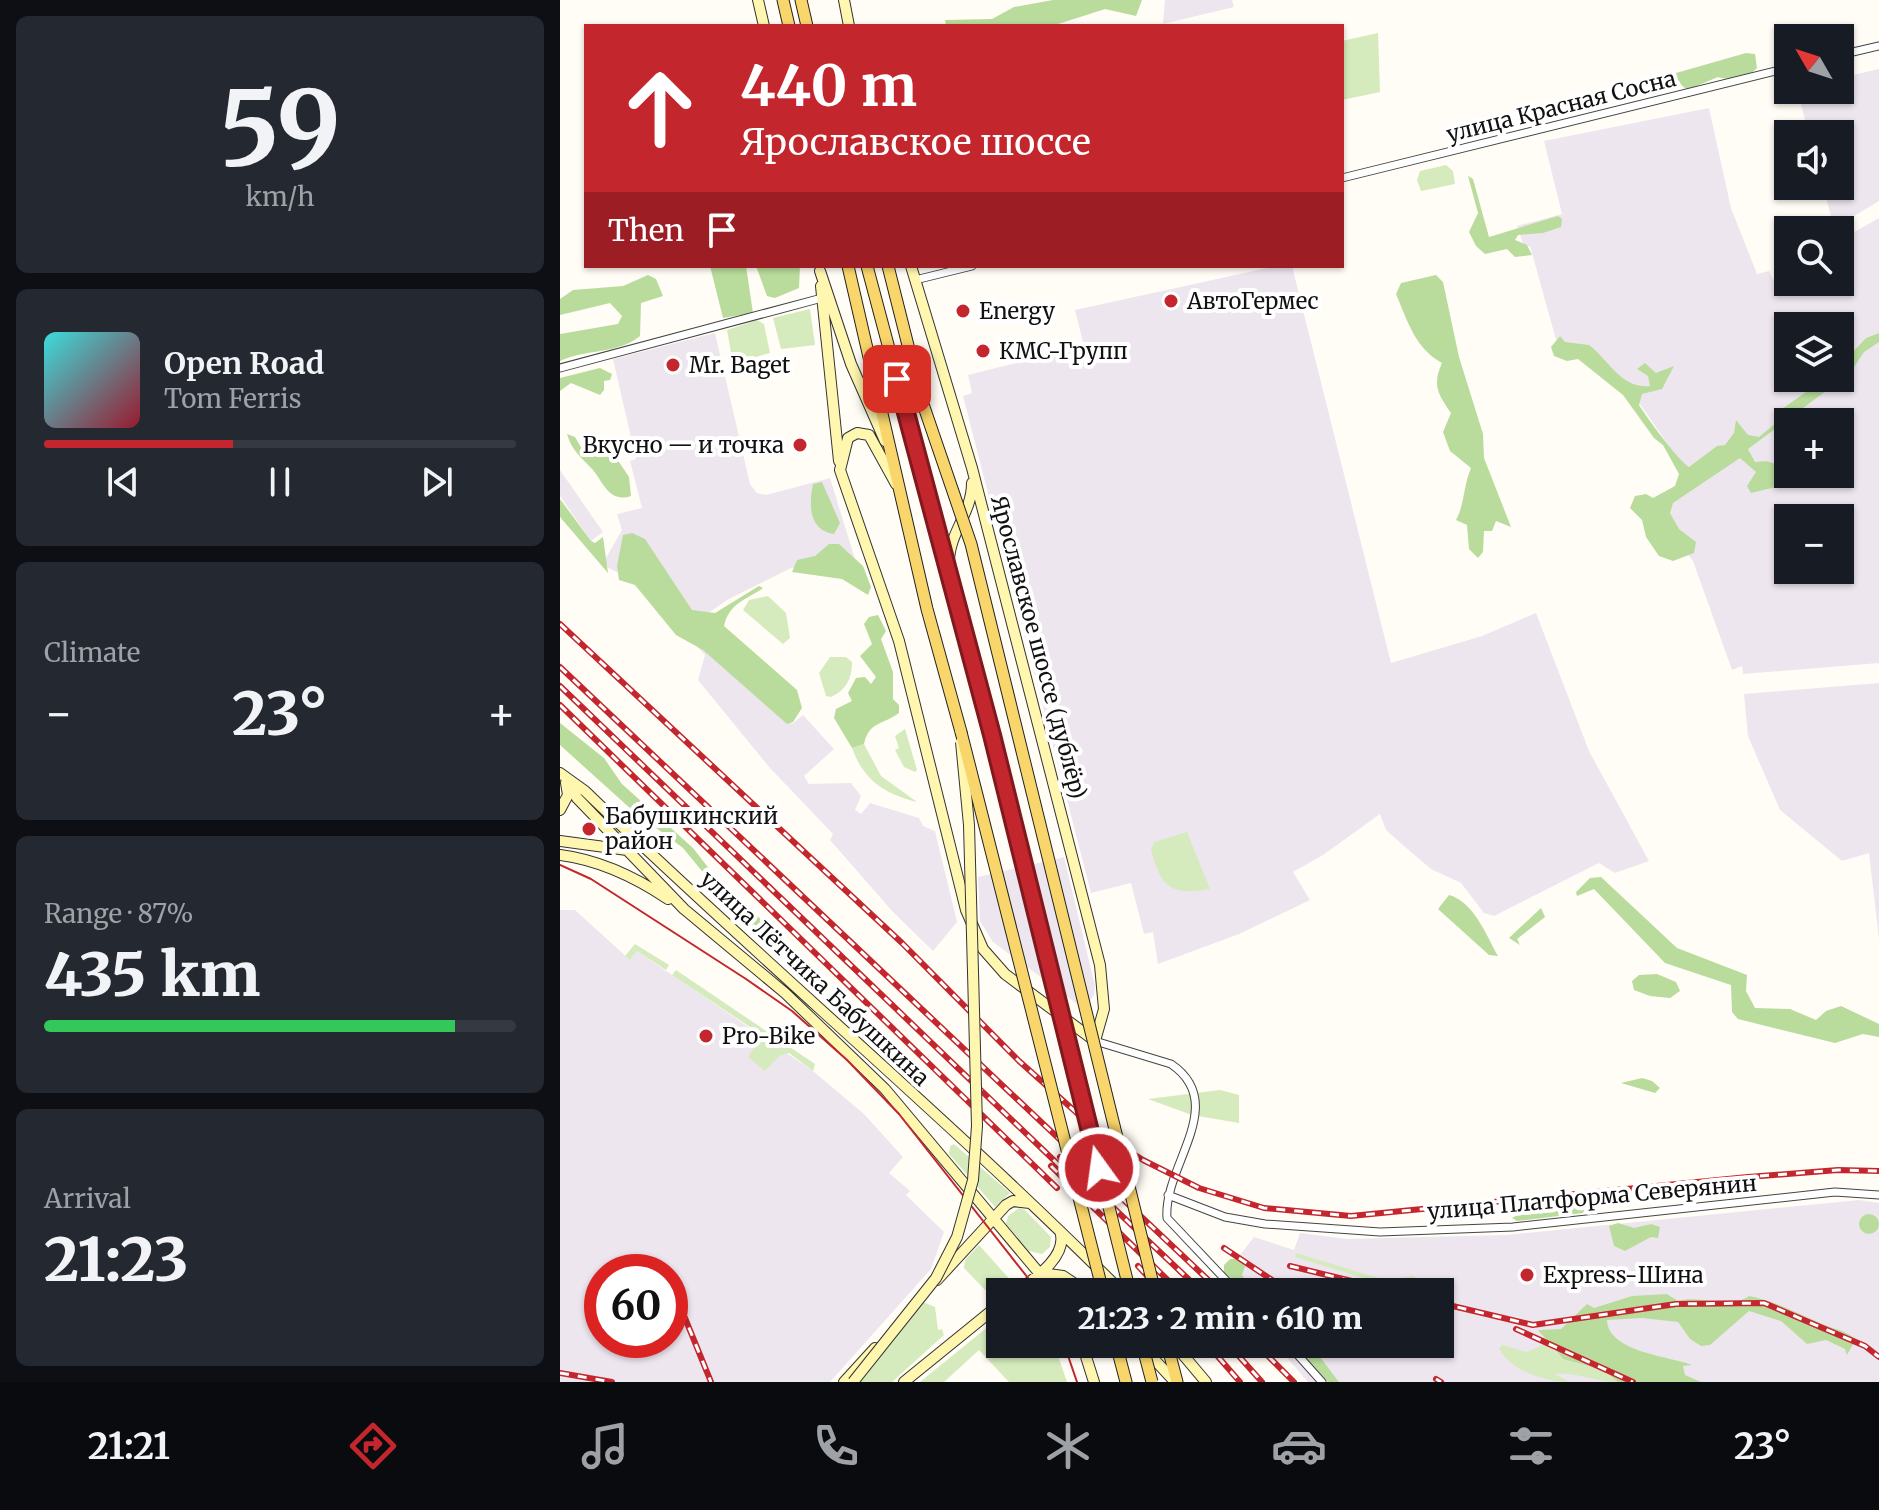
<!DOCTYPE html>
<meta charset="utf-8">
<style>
body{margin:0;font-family:Merriweather,serif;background:#242831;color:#f1f3f6;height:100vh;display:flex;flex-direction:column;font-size:30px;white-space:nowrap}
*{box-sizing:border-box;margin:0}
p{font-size:26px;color:#9ea1a6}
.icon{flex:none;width:44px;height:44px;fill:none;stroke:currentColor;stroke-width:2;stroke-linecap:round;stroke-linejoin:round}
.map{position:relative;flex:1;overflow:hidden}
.details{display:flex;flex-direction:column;gap:16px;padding:16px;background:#0d0f14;width:560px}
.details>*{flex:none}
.top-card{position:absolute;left:24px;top:24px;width:760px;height:244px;border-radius:0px;box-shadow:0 2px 6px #0004;background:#c4262e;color:#fff;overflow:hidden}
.needle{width:52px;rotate:309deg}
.buttons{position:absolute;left:1214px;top:24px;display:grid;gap:16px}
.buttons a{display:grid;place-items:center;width:80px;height:80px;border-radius:0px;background:#171b24;box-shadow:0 2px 6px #0004;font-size:40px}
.speed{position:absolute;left:24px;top:1254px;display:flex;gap:16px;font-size:40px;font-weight:700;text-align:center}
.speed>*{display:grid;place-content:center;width:104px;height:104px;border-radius:50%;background:#171b24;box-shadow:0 2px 6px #0004;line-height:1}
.speed .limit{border:12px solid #d22;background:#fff;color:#111}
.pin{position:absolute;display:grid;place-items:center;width:68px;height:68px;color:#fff;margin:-34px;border-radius:16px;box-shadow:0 4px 12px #0006}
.me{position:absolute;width:88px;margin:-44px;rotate:346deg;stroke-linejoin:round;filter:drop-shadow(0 0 6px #0008)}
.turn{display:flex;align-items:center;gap:28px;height:168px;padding:0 24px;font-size:36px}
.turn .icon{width:104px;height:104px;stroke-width:2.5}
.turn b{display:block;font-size:56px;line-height:68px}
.then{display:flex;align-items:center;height:76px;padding:0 24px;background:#0003;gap:16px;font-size:30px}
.big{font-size:60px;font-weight:800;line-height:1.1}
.details .tile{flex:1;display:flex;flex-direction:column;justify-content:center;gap:12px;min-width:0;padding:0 28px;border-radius:12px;background:#242831}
.details .dial{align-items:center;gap:0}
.dial b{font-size:104px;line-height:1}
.song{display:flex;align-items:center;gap:24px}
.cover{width:96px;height:96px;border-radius:12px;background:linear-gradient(135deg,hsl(180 70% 55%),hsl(350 70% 35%))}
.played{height:8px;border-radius:4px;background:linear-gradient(90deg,#c4262e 40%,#363941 40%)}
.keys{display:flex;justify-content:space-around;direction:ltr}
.heat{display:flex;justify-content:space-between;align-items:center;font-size:44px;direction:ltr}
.charge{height:12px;border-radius:6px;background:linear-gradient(90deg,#34c759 87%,#363941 0)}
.trip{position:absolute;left:426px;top:1278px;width:468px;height:80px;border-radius:0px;background:#171b24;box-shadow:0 2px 6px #0004;font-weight:800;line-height:80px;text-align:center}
.dock{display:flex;height:128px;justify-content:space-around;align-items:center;background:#090b0e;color:#9ea1a6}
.dock .icon{width:56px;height:56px}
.dock .selected{color:#c4262e}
.dock b{font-size:36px;color:#f1f3f6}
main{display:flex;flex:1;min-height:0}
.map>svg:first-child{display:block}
</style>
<main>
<section class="details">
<div class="tile dial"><b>59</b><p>km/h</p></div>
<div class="tile">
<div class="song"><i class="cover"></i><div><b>Open Road</b><p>Tom Ferris</p></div></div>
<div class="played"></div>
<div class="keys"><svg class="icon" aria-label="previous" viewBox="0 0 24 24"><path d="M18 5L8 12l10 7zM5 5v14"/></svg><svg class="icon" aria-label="pause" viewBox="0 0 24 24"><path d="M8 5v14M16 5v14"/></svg><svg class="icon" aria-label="next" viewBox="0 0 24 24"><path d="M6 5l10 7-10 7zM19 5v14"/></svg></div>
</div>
<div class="tile"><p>Climate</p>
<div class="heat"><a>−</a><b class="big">23°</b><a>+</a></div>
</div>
<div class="tile"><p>Range · 87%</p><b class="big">435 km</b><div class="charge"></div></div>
<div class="tile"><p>Arrival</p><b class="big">21:23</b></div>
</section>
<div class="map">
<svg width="1319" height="1382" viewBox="0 0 1319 1382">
<rect width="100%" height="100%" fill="#fffdf5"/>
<path fill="#eee6ef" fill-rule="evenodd" d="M 605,0 L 672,0 L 674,7 L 603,24 Z
M 1319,69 L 1319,201 L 1274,228 L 1263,186 L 1280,186 L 1280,134 L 1249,134 L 1237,90 L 1280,90 L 1280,78 Z
M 1149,108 L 1171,208 L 1197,274 L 1209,271 L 1216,286 L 1228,277 L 1228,282 L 1280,282 L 1280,240 L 1319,218 L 1319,663 L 1183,674 L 1182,666 L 1172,670 L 1133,561 L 1095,510 L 1128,486 L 1109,446 L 1066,384 L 1018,353 L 1000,354 L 970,246 L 964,247 L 957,226 L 1002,214 L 984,141 ZM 1228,326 L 1280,326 L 1280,378 L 1228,378 ZM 1228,422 L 1280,422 L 1280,474 L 1228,474 ZM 1228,518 L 1280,518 L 1280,570 L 1228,570 Z
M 717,266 L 732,266 L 831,663 L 922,636 L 976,613 L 1029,751 L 1089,861 L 1055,873 L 1039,863 L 934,916 L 924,913 L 901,883 L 871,869 L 844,846 L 826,830 L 820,814 L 763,855 L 733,872 L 750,900 L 679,934 L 598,964 L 593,932 L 584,934 L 571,883 L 531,893 L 403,396 L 412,393 L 408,375 L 524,346 L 515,310 Z
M 155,333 L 190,484 L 197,493 L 206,495 L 270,478 L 295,559 L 231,568 L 167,600 L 140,619 L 232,724 L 243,715 L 274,749 L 244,776 L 249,784 L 291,783 L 301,796 L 295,810 L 301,814 L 310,803 L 359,818 L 363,826 L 375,831 L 397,922 L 373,951 L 333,912 L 270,840 L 273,834 L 210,768 L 138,680 L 145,655 L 72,579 L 42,565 L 62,530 L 57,514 L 82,508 L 70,461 L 76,459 L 53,359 Z
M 0,470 L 43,532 L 31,541 L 0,496 Z
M 1319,683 L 1319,939 L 1309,853 L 1282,861 L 1220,810 L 1188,736 L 1184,694 Z
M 504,857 L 535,986 L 534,995 L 524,1009 L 433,942 L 420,921 L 418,877 Z
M 0,910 L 15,910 L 70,960 L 77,951 L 253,1071 L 304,1114 L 343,1157 L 329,1173 L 350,1191 L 346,1195 L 384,1232 L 371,1269 L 270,1382 L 0,1382 ZM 42,1272 L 110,1272 L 110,1340 L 42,1340 Z
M 1299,1200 L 1319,1203 L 1319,1382 L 748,1382 L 715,1344 L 880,1344 L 880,1292 L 666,1292 L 658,1284 L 694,1237 L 734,1250 L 740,1233 L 787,1239 L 946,1235 Z"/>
<path fill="#d5ebbd" d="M 818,33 L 820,92 L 782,100 L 782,41 Z
M 886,165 L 893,171 L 895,184 L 861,191 L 857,180 L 860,171 Z
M 250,309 L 255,345 L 221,349 L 213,318 Z
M 197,320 L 204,324 L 210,353 L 177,362 L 172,358 L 167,330 Z
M 208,596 L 226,613 L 230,638 L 223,644 L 183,610 L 189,600 Z
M 270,657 L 286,657 L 292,662 C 292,679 286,690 271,697 L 266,696 L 259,673 Z
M 345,729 L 357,770 L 355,772 L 344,767 L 335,750 L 339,748 L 335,736 Z
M 304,744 L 321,776 L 357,802 C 325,794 304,781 292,748 Z
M 627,832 L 650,889 C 610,896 601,887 591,850 L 594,842 Z
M 75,944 L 109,965 L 106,970 L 77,951 L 70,960 L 65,956 Z
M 116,970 L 255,1064 L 253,1071 L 229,1053 L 219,1056 L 205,1071 L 188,1057 L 202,1035 L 112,975 Z
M 660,1090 L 679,1095 L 679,1123 L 632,1115 L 588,1099 Z
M 394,1144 L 450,1193 L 435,1207 L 389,1154 L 390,1146 Z
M 459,1208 L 465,1210 L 491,1237 L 490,1247 L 482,1254 L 469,1251 L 446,1224 L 448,1216 Z
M 419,1245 L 454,1284 L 438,1296 L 428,1293 L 404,1268 L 405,1260 Z
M 736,1253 L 828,1281 L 852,1276 L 864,1282 L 868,1292 L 826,1285 L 735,1257 Z
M 363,1302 L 375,1307 L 378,1330 L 382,1329 L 384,1335 L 332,1382 L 292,1382 Z
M 440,1317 L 440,1344 L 494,1344 L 507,1382 L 449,1382 L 419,1350 L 384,1382 L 360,1382 Z
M 986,1343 L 1003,1359 L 1045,1370 L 1058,1382 C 1037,1382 1016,1372 995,1374 L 1009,1382 C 986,1382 950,1371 939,1348 L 943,1345 L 967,1352 Z"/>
<path fill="#b9dc9c" d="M 493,0 L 582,0 L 576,16 L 545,9 L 492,26 L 386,26 L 385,20 L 432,19 L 454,7 Z
M 1186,53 L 1195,54 L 1197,68 C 1188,78 1170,81 1158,77 L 1127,90 L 1115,79 L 1116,73 Z
M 908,176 L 913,179 L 929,237 L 998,216 L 1002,219 L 1001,227 L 983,233 L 958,235 L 955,240 L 967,245 L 972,255 L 955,257 L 947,249 L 925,254 L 916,246 L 909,232 L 918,213 Z
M 150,266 L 186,266 L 193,313 L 163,318 Z
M 196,266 L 240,266 L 239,288 L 215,298 L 207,296 Z
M 88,275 L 96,279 L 103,296 L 81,303 L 80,336 C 59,354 25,349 0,361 L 0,334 L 58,324 L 62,316 L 50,303 L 0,315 L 0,299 L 13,290 L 63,286 Z
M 876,275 L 883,282 L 899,357 L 923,434 L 924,458 L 951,527 L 936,521 L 932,531 L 924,531 L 923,552 L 918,558 L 909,549 L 907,525 L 896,520 C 905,503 903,487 911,468 L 890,451 L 883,432 L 891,413 C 878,394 872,385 882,363 C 855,348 848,322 836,294 L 841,283 Z
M 1319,333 L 1319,342 L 1304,352 L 1290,373 L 1188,449 L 1195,462 L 1206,461 L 1228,468 L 1228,474 L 1232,474 L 1220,486 L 1191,493 L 1187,486 L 1196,472 L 1180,458 L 1113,503 L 1110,513 L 1119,529 L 1136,542 L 1134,553 L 1113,561 L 1099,556 L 1086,537 L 1082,520 L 1070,508 L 1075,496 L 1086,494 L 1093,498 L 1115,486 L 1119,474 L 1103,445 L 1094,438 L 1063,395 L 1018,359 L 1007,361 L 994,356 L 991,347 L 1000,336 L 1005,342 L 1029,345 C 1049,360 1061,389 1090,386 L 1088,376 L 1077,369 L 1085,363 L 1096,373 L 1114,366 L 1102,389 L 1082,394 L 1079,405 C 1088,419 1117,459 1129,467 L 1157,446 L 1165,445 L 1174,433 L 1176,420 L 1188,435 L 1199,437 L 1216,423 L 1219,411 L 1253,387 L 1248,378 L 1280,378 L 1280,366 L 1306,338 Z
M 40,368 L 52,374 L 50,380 L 44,381 L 44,390 L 40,395 L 11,383 L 0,391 L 0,378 Z
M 7,434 L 15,437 L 22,449 L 49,447 L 69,477 L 71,496 C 50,503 44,484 33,470 C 21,457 12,451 7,434 Z
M 262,482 L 280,523 L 274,534 C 248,530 249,504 253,484 Z
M 0,499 L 31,541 L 35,543 L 43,537 L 48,573 L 0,517 Z
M 72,533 L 85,539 L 132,610 L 155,613 L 199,586 L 203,588 C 186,600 169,603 164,626 L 237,690 L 242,708 L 233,722 L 227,724 L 143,650 L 116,635 L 75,585 L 59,580 L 57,566 L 63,535 Z
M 269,544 L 279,544 L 303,566 L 311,587 L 308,595 L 282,579 L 232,572 L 237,560 L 255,556 Z
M 318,615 L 326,631 L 321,639 L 333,672 L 333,699 L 339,705 L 339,713 C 323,725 309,721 304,744 L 292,748 L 274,718 L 276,709 L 292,701 L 288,693 L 296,678 L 305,677 L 311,684 L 316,677 L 300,656 L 312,644 L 304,624 L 309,617 Z
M 0,723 L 44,758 L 62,784 L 133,848 L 154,875 L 228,945 L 229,954 L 220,953 L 169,904 L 123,848 L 72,810 L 0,745 Z
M 1041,877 L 1117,948 L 1187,975 L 1186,991 L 1195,1008 L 1230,1009 L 1256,1020 L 1266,1011 L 1281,1006 L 1319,1024 L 1319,1037 L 1303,1034 L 1275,1043 L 1178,1019 L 1172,1012 L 1171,985 L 1105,963 L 1034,889 L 1017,896 L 1016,892 L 1030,878 Z
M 889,895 C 914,902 926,935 938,956 L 929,955 L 878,909 Z
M 981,908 L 985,917 L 957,939 L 960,945 L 949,938 Z
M 1097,974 L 1116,982 L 1120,991 L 1110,998 L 1090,996 L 1074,990 L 1072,981 L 1079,975 Z
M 1082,1078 L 1092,1081 L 1100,1088 L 1095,1093 L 1061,1083 Z
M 1001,1201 L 1017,1201 L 1026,1206 L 1023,1213 L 957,1221 L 952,1218 L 972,1207 Z
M1299 1224a10 10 0 1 1 20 0a10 10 0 1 1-20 0Z
M 1058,1223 L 1074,1228 L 1091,1224 L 1100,1227 L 1098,1238 L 1091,1237 L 1065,1251 L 1054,1246 L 1049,1226 Z
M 670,1259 L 679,1259 L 685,1266 L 682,1275 L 694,1292 L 679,1292 L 664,1274 L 664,1265 Z
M 1107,1294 L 1118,1301 C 1143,1294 1167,1311 1189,1296 C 1216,1301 1238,1314 1262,1324 C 1276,1330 1282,1329 1296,1339 L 1287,1355 L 1285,1349 L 1266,1340 L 1247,1344 L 1221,1321 L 1189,1311 L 1150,1345 L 1141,1346 L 1130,1339 L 1118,1322 L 1082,1318 L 1047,1320 C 1048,1352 1109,1356 1132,1365 L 1123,1366 L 1125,1375 L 1141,1382 L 1058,1382 L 1044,1370 L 1003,1359 L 978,1330 L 1001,1329 L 1027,1304 L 1034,1308 L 1072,1296 Z
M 732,1344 L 750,1344 L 779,1382 L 768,1382 Z"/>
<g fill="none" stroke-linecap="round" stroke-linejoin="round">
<defs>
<path id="street" d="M 1280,55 L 1319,46
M 782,178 L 1228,68
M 355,280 L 412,266
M 0,368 L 262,298
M 535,1041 L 611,1064 C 670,1104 603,1166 607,1218 L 677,1292
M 608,1195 L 665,1217 L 705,1224 L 820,1232 L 953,1227 L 1275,1192 L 1319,1195
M 728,1344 L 762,1382"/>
<path id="secondary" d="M 198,0 L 204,26
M 284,0 L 289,26
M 260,271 L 291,364 L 325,441
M 261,286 L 279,461
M 336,484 L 309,435 L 297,433 L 288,438 L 280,470 L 339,641 L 406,910 L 423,949 L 445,974 L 535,1041 L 544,1009 L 540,965 L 412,468 L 351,266
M 389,562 C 389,533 412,513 412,483
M 0,773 L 25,791 C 201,961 389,1119 562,1292
M 8,782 L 17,798 L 124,909 L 225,993 L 325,1089 L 495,1292
M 0,810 L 8,795 L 6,783
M 0,841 L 67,850
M 0,855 C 40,860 75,877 108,899
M 481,1273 L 503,1276 L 527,1292
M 377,1280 L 446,1205 L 453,1201 L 470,1203
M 456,1292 C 474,1279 509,1256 500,1231
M 522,1344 L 534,1382
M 614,1344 L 646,1382
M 581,1345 L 615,1382
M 284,1382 L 315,1348
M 344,1382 L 440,1304"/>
<path id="primary" d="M 223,0 L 229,26
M 241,0 L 247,26
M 288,266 L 367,609 L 401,732
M 307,266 L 432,735
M 328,266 L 362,401
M 556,1344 L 566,1382
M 607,1344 L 617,1382"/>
</defs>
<use href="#street" stroke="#444" stroke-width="9"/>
<use href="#secondary" stroke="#333" stroke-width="12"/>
<use href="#primary" stroke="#222" stroke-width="13"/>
<use href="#street" stroke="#fff" stroke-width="7"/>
<use href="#secondary" stroke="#fff6b0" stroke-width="10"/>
<use href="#primary" stroke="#f9d66b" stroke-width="11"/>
<path stroke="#c4262e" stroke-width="2" d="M 0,865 L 31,879 L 186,979 L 232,1011 L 287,1060 L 339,1114 L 479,1292
M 504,1344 L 517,1382"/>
<defs>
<path id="rail" d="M 0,624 L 342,943 L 459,1061 L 537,1131 L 583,1160 L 639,1188 L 704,1208 L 791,1216 L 1188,1177 L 1278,1170 L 1319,1171
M 0,667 L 661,1292
M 0,686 L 503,1169
M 0,705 L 497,1188
M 500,1157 L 642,1292
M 491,1166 L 620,1292
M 664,1248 L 730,1292
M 578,1266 L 602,1292
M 730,1266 L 837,1292
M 110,1297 L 125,1318 L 151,1382
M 880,1303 L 973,1325 L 1116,1304 L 1204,1303 L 1305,1346 L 1319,1357
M 956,1329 L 1073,1382
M 647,1344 L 680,1382
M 668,1344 L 702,1382
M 696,1344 L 734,1382
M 0,1373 L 52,1382
M 876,1379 L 881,1382"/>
</defs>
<use href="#rail" stroke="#c4262e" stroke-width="6"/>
<use href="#rail" stroke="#fff" stroke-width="3" stroke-dasharray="9" stroke-linecap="butt"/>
<defs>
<path id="secondary-bridge" d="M 293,1382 L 376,1278 L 397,1237 L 413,1180 L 417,1126 L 413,972 L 409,825 L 401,742"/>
<path id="primary-bridge" d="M 362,401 L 411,544 L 595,1292
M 401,732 L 543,1292
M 432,735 L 570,1292
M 582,1344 L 592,1382"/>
</defs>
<use href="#secondary-bridge" stroke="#333" stroke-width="12" stroke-linecap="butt"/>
<use href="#primary-bridge" stroke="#222" stroke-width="13" stroke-linecap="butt"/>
<use href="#secondary-bridge" stroke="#fff6b0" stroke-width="10"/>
<use href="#primary-bridge" stroke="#f9d66b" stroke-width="11"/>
</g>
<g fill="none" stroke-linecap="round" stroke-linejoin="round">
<defs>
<path id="route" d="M 337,379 L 432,735 L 539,1168"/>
</defs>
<use href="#route" stroke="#7f191e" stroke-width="20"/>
<use href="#route" stroke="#c4262e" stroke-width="14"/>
</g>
<g fill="#c4262e" stroke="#fff" stroke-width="3">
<circle cx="611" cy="301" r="8"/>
<circle cx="403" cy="311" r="8"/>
<circle cx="423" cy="351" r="8"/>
<circle cx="113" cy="365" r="8"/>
<circle cx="240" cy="445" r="8"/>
<circle cx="29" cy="829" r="8"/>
<circle cx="146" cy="1036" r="8"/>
<circle cx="967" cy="1275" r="8"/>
</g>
<g text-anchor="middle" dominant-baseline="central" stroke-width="8" stroke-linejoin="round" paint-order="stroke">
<g font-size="22" fill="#111" stroke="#fff">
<text transform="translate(1001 106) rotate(-14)">улица Красная Сосна</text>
<text transform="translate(479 647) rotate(75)">Ярославское шоссе (дублёр)</text>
<text transform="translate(255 978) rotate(43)">улица Лётчика Бабушкина</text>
<text transform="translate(1032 1197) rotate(-5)">улица Платформа Северянин</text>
</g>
<g font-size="22" fill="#111" stroke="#fff" text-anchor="start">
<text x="627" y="301">АвтоГермес</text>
<text x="419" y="311">Energy</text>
<text x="439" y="351">КМС-Групп</text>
<text x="129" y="365">Mr. Baget</text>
<text x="224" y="445" text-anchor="end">Вкусно — и точка</text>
<text x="45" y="816">Бабушкинский<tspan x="45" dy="25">район</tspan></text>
<text x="162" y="1036">Pro-Bike</text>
<text x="983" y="1275">Express-Шина</text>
</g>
</g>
</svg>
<div class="buttons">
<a><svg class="needle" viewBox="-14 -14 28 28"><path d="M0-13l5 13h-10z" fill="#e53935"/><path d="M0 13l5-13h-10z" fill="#9ea1a6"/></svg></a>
<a><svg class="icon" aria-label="sound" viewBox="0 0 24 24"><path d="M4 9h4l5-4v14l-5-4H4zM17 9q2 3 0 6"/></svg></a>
<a><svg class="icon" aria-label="search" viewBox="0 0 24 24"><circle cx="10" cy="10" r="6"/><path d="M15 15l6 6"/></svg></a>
<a><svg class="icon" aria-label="layers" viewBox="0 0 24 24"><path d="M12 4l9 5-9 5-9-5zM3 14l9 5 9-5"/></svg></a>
<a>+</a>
<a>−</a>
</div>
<div class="speed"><div class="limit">60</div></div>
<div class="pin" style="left:337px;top:379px;background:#d93025"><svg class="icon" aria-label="arrive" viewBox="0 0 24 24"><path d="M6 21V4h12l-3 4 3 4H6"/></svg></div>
<svg class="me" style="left:539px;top:1168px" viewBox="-20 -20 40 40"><circle r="17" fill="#c4262e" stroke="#fff" stroke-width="3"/><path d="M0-11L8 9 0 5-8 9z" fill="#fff"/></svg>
<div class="trip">21:23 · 2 min · 610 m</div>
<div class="top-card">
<div class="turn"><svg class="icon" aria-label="ahead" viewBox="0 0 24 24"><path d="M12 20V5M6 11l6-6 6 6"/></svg><div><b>440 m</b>Ярославское шоссе</div></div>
<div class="then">Then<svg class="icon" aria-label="arrive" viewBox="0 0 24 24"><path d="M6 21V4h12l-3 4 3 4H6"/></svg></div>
</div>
</div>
</main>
<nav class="dock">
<b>21:21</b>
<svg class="icon selected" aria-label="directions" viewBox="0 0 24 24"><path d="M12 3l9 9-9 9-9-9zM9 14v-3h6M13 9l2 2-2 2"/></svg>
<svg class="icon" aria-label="music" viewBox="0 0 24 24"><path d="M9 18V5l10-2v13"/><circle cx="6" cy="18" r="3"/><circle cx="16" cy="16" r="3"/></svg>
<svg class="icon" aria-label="phone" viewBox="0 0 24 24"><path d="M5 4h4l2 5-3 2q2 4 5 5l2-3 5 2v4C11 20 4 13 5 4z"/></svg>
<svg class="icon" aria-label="climate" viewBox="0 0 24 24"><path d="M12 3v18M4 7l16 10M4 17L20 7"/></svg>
<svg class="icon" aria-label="car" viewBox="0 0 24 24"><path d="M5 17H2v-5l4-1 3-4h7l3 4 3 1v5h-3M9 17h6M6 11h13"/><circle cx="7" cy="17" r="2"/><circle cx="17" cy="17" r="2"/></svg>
<svg class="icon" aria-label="filters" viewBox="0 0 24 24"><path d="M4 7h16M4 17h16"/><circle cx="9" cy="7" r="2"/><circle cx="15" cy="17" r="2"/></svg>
<b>23°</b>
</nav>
